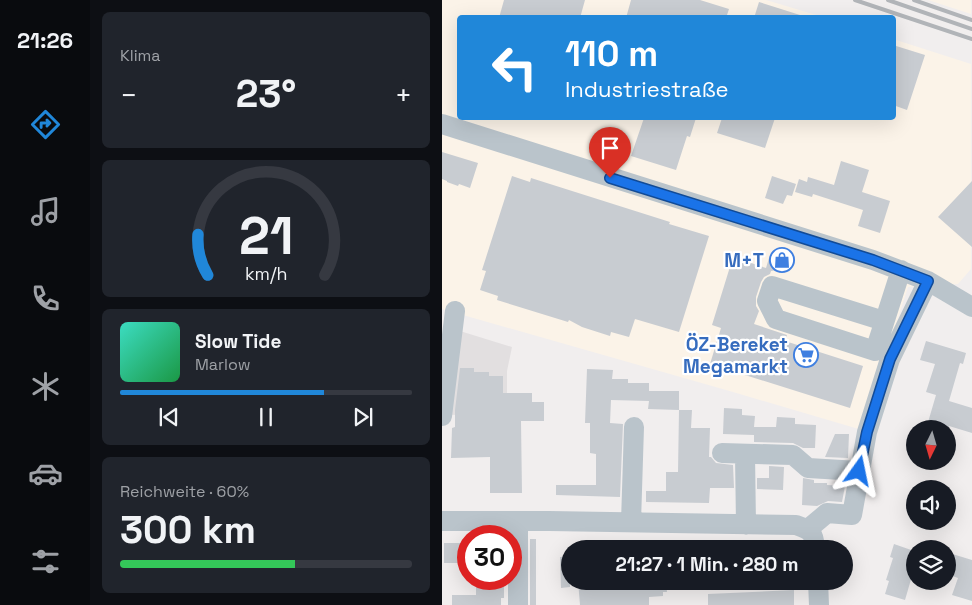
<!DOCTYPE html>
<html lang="de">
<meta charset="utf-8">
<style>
body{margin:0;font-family:"Space Grotesk",sans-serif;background:#20242c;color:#f1f3f6;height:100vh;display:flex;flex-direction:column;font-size:19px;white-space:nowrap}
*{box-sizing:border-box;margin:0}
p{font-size:16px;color:#9ea1a6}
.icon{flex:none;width:28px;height:28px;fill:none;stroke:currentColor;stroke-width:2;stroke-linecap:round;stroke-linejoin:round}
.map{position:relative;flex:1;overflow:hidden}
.panel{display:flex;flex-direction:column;gap:12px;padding:12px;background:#0d0f14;width:352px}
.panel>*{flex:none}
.guide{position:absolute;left:15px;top:15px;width:439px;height:105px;border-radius:5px;box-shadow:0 5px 20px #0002;background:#2087d9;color:#fff;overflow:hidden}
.needle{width:32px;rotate:185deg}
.buttons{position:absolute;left:464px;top:420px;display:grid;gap:10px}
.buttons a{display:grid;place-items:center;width:50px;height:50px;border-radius:50%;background:#171b24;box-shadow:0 5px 20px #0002;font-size:25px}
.speed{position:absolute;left:15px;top:525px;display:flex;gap:10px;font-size:25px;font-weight:700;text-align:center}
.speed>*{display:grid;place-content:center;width:65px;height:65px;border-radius:50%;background:#171b24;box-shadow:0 5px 20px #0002;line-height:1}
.speed .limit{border:8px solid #d22;background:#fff;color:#111}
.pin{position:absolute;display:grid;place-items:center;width:42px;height:42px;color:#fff;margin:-51px -21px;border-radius:50% 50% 50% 0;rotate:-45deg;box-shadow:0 0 5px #0007}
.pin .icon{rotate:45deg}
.me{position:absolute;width:55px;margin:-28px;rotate:12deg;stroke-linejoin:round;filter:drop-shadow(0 0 4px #0008)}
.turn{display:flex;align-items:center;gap:18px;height:105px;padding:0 25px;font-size:22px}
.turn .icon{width:65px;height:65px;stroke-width:2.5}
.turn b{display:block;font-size:35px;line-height:42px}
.big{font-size:38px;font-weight:600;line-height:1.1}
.panel .tile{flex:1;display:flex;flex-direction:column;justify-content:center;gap:8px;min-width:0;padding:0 18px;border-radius:8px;background:#20242c}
.panel .dial{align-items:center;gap:0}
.dial svg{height:130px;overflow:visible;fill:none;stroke:#363941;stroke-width:7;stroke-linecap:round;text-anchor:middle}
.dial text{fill:#f1f3f6;stroke:none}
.song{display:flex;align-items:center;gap:15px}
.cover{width:60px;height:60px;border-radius:8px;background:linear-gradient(135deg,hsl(170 70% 55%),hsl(140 70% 35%))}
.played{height:5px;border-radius:2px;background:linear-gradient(90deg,#2087d9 70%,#363941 70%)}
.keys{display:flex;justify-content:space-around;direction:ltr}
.heat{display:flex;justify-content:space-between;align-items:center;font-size:28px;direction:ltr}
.charge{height:8px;border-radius:4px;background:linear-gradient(90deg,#34c759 60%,#363941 0)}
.trip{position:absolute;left:119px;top:540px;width:292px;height:50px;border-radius:25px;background:#171b24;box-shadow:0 5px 20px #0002;font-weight:600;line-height:50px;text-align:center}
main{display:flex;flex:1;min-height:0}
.menu{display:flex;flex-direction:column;width:90px;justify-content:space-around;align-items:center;background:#090b0e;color:#9ea1a6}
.menu .icon{width:35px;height:35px}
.menu .current{color:#2087d9}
.menu b{font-size:22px;color:#f1f3f6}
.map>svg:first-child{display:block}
</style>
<main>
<nav class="menu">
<b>21:26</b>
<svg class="icon current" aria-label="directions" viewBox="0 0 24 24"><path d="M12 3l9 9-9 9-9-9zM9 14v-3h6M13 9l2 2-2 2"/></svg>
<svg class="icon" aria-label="music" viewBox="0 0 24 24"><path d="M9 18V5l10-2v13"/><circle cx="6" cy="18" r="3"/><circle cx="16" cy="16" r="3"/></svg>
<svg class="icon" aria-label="phone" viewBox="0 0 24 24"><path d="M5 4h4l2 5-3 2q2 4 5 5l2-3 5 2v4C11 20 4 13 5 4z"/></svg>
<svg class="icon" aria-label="climate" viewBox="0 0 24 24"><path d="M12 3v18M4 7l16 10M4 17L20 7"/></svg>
<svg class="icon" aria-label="car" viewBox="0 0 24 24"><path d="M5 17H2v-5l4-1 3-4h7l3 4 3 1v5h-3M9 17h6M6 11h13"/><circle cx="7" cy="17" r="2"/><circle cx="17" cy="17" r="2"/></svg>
<svg class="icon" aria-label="filters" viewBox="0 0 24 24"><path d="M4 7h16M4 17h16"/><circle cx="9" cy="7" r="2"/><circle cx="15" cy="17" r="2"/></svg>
</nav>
<section class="panel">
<div class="tile"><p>Klima</p>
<div class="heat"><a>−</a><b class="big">23°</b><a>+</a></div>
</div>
<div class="tile dial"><svg viewBox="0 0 100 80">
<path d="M14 69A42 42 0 1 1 86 69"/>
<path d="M14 69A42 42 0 0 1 8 44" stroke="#2087d9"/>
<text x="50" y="56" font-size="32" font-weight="700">21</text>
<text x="50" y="72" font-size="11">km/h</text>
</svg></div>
<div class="tile">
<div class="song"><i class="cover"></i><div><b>Slow Tide</b><p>Marlow</p></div></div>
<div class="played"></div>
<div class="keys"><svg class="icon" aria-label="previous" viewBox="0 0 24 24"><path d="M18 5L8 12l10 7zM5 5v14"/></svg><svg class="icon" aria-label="pause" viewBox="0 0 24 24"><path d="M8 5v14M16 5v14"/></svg><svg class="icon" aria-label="next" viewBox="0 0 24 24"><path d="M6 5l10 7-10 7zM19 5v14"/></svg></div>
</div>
<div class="tile"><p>Reichweite · 60%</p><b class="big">300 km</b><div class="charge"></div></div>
</section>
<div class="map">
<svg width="530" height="605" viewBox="0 0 530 605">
<rect width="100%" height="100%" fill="#f1eeee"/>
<path fill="#fbf3e8" d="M 0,0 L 324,0 L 381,17 L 18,18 L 18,118 L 451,118 L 451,39 L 529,64 L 529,269 L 516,284 L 466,287 L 420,430 L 291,392 L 0,309 Z
M 486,0 L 529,0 L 529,14 Z"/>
<path fill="#e2dfe0" d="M 18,331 L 70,347 L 65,371 L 65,414 L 5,415 Z"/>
<path fill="#c8ccd1" d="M 62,0 L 143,0 L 138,18 L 57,18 Z
M 189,0 L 258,0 L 287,9 L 284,18 L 184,18 Z
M 317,2 L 358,15 L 358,18 L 312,18 Z
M 451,45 L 483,55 L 465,110 L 451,105 Z
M 202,118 L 254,118 L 248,137 L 245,136 L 234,170 L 189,156 Z
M 280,118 L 333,118 L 323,148 L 275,133 Z
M 0,152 L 36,163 L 28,188 L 17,184 L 16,186 L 5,182 L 5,181 L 0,179 Z
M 399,161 L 427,170 L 420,192 L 448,201 L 438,233 L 416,226 L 421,210 L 371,194 L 370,197 L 353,192 L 357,179 L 365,182 L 366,177 L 392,185 Z
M 70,176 L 88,182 L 89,178 L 228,222 L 227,224 L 267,236 L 237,332 L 193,319 L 187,337 L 169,332 L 168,336 L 140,327 L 127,320 L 126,322 L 55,300 L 56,296 L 38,290 L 44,271 L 40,270 Z
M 330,176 L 354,184 L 350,196 L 345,195 L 341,204 L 323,198 Z
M 530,181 L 530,247 L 496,217 Z
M 291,257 L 324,268 L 327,258 L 342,257 L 343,269 L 329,271 L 328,274 L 322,277 L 319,282 L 314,297 L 314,306 L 317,311 L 312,324 L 345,335 L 343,341 L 421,366 L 408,408 L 268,364 L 279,328 L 270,325 Z
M 484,341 L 524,353 L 521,364 L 518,363 L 507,401 L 530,408 L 530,433 L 507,426 L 507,429 L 484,429 L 494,395 L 484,392 L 493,364 L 478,360 Z
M 18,368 L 32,368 L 32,372 L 47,372 L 47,376 L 61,376 L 61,393 L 90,393 L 90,402 L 102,402 L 102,421 L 79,421 L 80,493 L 48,493 L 48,457 L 9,458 L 10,428 L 13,427 L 13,410 Z
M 145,369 L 171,370 L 170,379 L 186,379 L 186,383 L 207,383 L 207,391 L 237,391 L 237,410 L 206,409 L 207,401 L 169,400 L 168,423 L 181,424 L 178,497 L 114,495 L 114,485 L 154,485 L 154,454 L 148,453 L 148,423 L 143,423 Z
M 282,408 L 300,409 L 300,415 L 313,416 L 312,427 L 334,427 L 335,417 L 353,418 L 353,424 L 374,425 L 373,448 L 361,448 L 351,443 L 312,442 L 312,435 L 281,434 Z
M 237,410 L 250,410 L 249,428 L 268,428 L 267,457 L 269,457 L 274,463 L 291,465 L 292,488 L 268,488 L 267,503 L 204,502 L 204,491 L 224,491 L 224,472 L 236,472 Z
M 393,434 L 407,434 L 406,458 L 383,457 Z
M 327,466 L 342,467 L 341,490 L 315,489 L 315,478 L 327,478 Z
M 361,478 L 372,480 L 372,483 L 385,483 L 385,485 L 403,486 L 400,502 L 386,501 L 375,506 L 360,505 Z
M 88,539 L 94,539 L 94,605 L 88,605 Z
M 2,543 L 26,543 L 26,563 L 2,563 Z
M 452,544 L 472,551 L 472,569 L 463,600 L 443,594 L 447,581 L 444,580 L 451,558 L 448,557 Z
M 507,553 L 530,560 L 530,601 L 510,595 L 516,578 L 505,574 L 505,560 Z
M 128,556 L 128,587 L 119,588 L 118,557 Z
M 37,579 L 62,579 L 62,598 L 59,598 L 59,605 L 10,605 L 10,595 L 34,595 L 34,582 L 37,582 Z
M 136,581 L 164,581 L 164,584 L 224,581 L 225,592 L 221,592 L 221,596 L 207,597 L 207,605 L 138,605 Z
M 352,590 L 352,605 L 266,605 L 266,594 Z"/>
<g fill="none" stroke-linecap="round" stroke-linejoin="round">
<path stroke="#bac4cb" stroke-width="20" d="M 0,124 L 431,260 L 486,281 L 530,307
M 442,321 L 330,286 L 325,301 L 334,319 L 433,351 L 459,270
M 0,416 L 13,311
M 280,453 L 351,455 L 366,468 L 417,471
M 303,454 L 304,525
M 0,521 L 107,521 L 354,525 C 369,530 372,532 373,549
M 76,521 L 76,605
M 189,522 L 192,427
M 366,529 L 385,513 L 410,515 L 425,432 L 448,359 L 486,281
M 376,581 L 377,605"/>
<path stroke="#b1b4b8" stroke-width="4" d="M 413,0 L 530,39
M 446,0 L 530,29
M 472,0 L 530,20"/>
</g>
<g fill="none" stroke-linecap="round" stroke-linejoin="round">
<defs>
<path id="route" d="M 168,178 L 431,260 L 486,281 L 448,359 L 425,432 L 417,471"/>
</defs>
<use href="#route" stroke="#114b97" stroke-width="12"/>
<use href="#route" stroke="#1a73e8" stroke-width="9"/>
</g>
<defs>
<symbol id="shop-ring" viewBox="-11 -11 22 22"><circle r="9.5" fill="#fff" stroke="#3f7fe0" stroke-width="1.5"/><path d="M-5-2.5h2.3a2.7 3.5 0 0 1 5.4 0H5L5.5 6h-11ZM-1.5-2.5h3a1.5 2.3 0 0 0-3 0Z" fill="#3f7fe0"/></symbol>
<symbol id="supermarket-ring" viewBox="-11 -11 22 22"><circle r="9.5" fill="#fff" stroke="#3f7fe0" stroke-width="1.5"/><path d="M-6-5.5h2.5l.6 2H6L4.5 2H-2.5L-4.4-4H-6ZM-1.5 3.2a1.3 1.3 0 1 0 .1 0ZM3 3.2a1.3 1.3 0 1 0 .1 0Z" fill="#3f7fe0"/></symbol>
</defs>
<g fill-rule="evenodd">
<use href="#shop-ring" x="326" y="246" width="28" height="28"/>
<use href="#supermarket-ring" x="350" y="341" width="28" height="28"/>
</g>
<g text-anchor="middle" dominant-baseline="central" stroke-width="4.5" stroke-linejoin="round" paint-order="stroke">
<g font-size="19" font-weight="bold" fill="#366cbe" stroke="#fff" text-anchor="end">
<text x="322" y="260">M+T</text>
<text x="346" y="344">ÖZ-Bereket<tspan x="346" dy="22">Megamarkt</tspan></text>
</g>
</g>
</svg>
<div class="buttons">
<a><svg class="needle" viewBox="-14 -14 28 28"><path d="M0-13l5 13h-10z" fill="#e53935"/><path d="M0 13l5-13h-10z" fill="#9ea1a6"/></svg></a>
<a><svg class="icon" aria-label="sound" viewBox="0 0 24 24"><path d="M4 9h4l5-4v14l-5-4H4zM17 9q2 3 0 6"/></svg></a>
<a><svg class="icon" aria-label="layers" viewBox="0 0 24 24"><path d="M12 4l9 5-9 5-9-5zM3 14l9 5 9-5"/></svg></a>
</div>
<div class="speed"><div class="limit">30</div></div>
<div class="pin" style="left:168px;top:178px;background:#d93025"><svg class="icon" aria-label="arrive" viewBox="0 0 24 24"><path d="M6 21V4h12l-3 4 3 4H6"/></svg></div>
<svg class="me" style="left:417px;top:471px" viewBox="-20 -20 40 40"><path d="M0-17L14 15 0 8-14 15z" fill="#1a73e8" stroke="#fff" stroke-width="4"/></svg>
<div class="trip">21:27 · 1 Min. · 280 m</div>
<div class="guide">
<div class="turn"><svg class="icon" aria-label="left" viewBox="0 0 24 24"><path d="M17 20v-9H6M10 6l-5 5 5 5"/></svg><div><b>110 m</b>Industriestraße</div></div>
</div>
</div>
</main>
